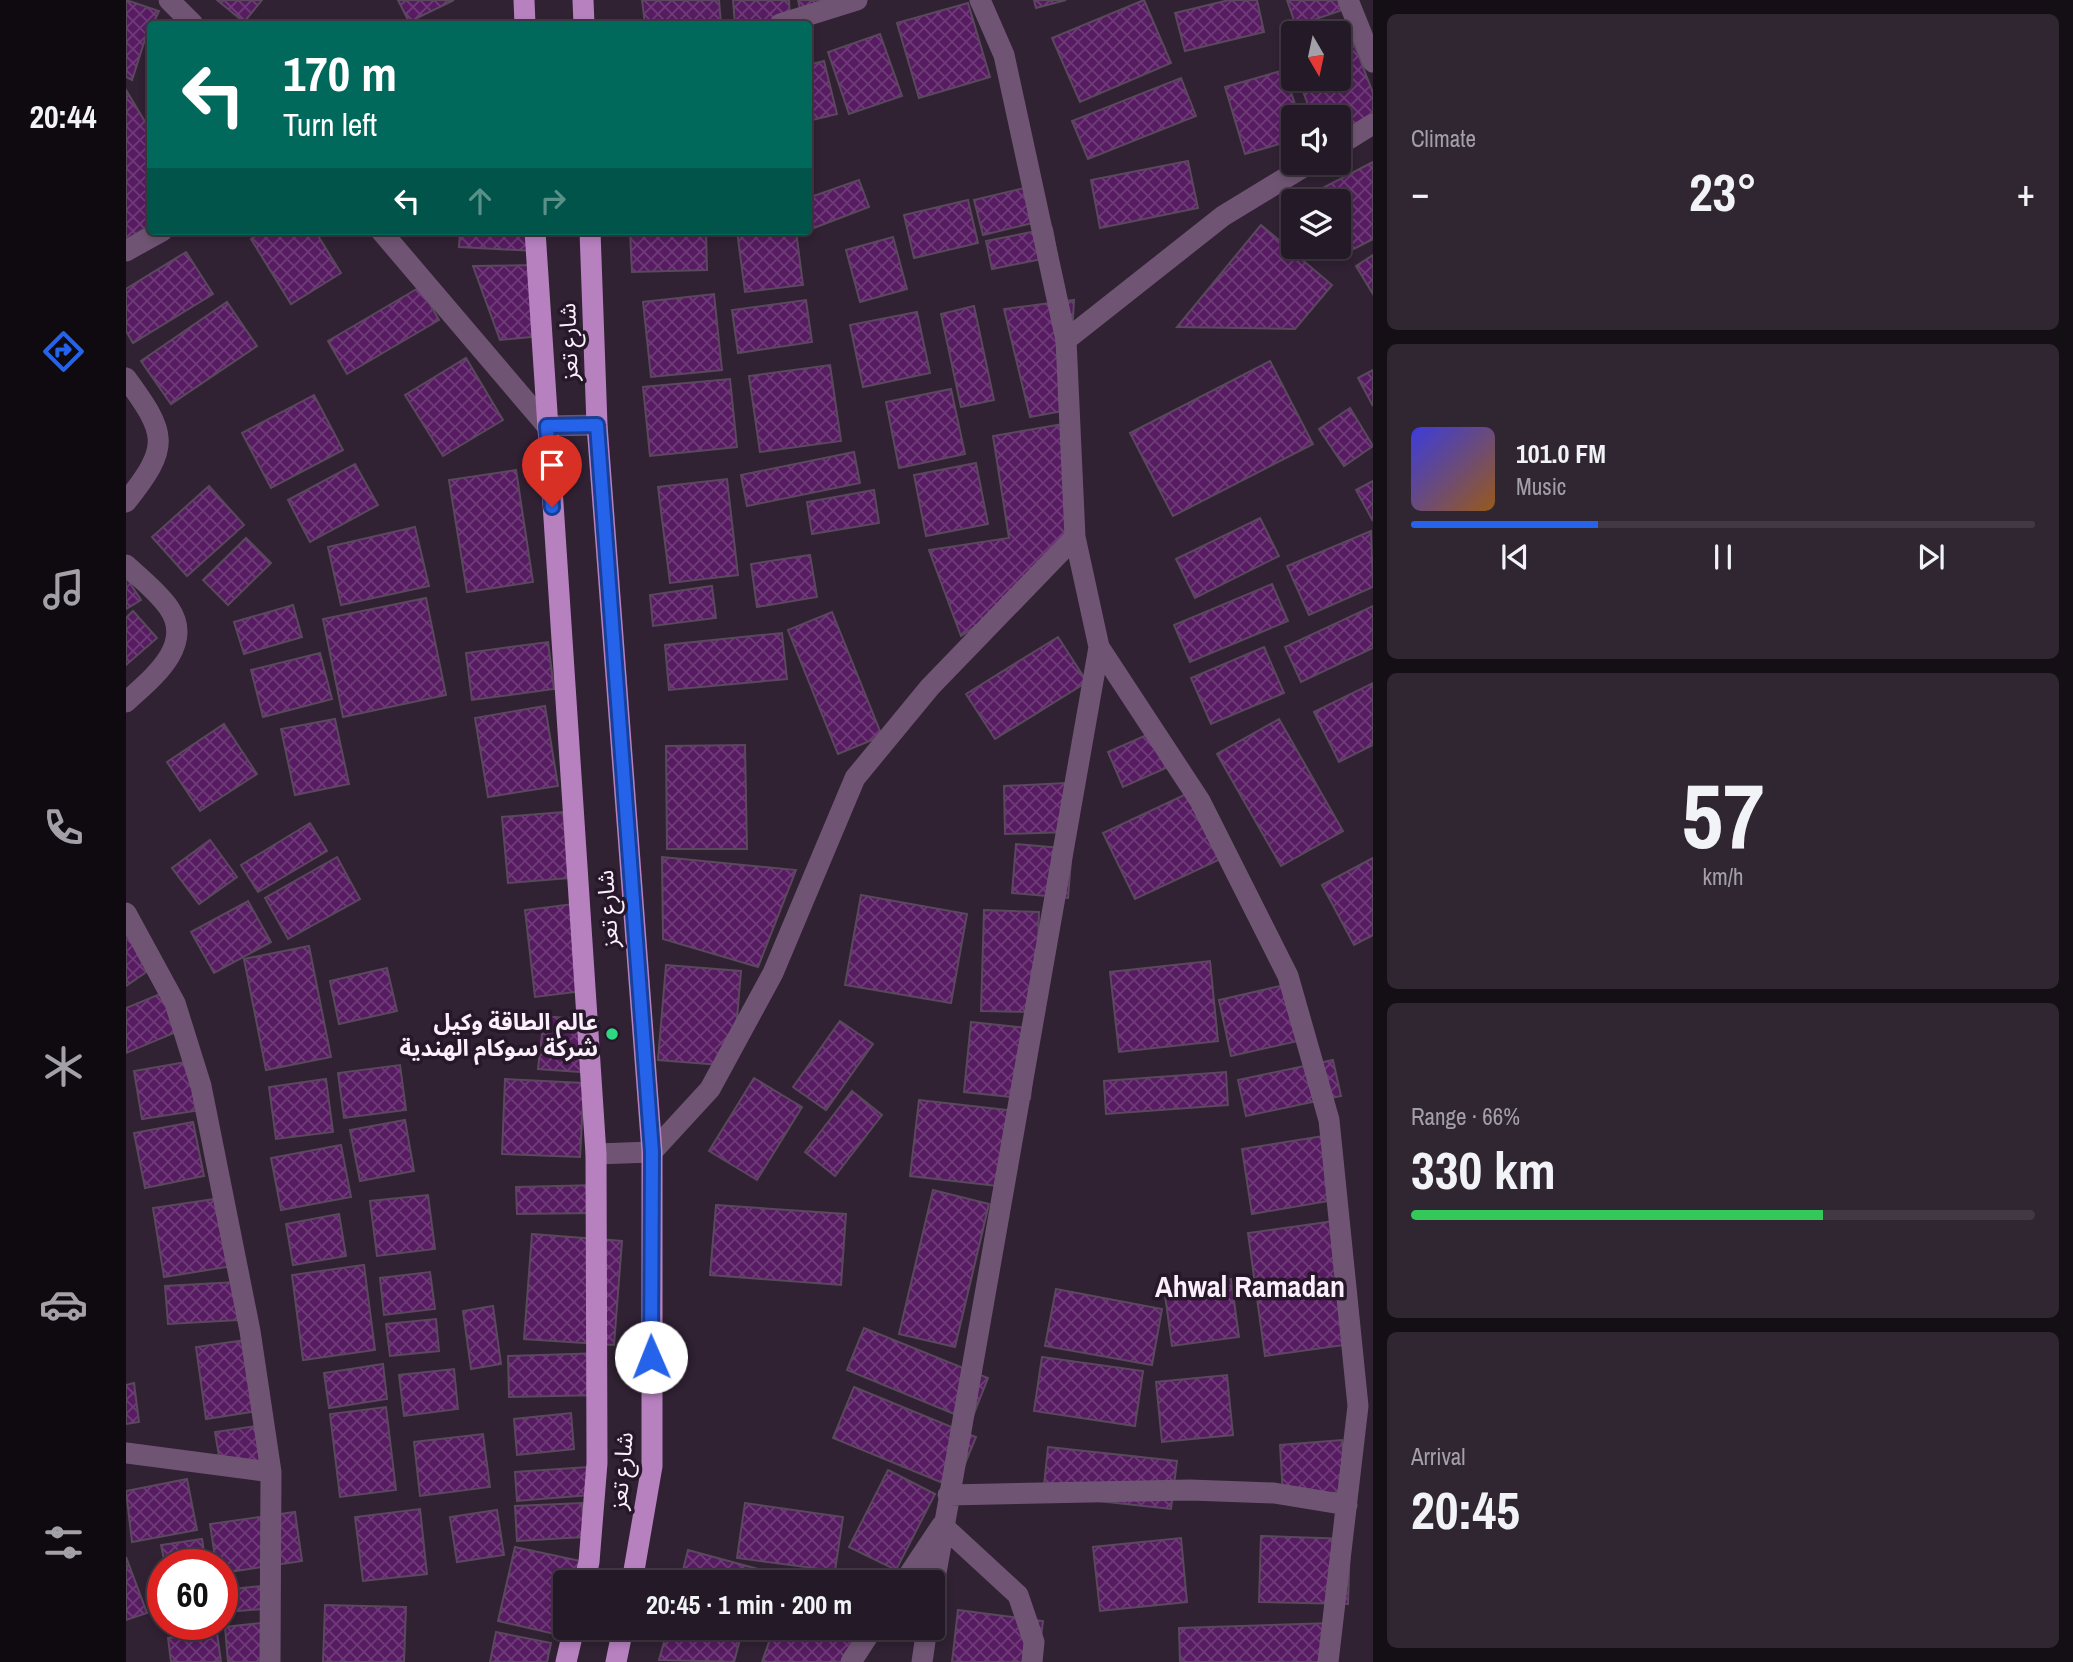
<!DOCTYPE html>
<meta charset="utf-8">
<style>
body{margin:0;font-family:"Archivo Narrow","Noto Sans Arabic",sans-serif;background:#302632;color:#f1f3f6;height:100vh;display:flex;flex-direction:column;font-size:26px;white-space:nowrap}
*{box-sizing:border-box;margin:0}
p{font-size:23px;color:#a3a0a7}
.icon{flex:none;width:38px;height:38px;fill:none;stroke:currentColor;stroke-width:2;stroke-linecap:round;stroke-linejoin:round}
.map{position:relative;flex:1;overflow:hidden}
.sheet{display:flex;flex-direction:column;gap:14px;padding:14px;background:#140e15;width:700px}
.sheet>*{flex:none}
.banner{position:absolute;left:21px;top:21px;width:665px;height:214px;border-radius:7px;box-shadow:0 4px 10px #0003,0 0 0 2px #413843;background:#00695c;color:#fff;overflow:hidden}
.needle{width:46px;rotate:171deg}
.buttons{position:absolute;left:1155px;top:21px;display:grid;gap:14px}
.buttons a{display:grid;place-items:center;width:70px;height:70px;border-radius:7px;background:#241926;box-shadow:0 4px 10px #0003,0 0 0 2px #413843;font-size:35px}
.speed{position:absolute;left:21px;top:1549px;display:flex;gap:14px;font-size:35px;font-weight:700;text-align:center}
.speed>*{display:grid;place-content:center;width:91px;height:91px;border-radius:50%;background:#241926;box-shadow:0 4px 10px #0003,0 0 0 2px #413843;line-height:1}
.speed .limit{border:10px solid #d22;background:#fff;color:#111}
.pin{position:absolute;display:grid;place-items:center;width:60px;height:60px;color:#fff;margin:-72px -30px;border-radius:50% 50% 50% 0;rotate:-45deg;box-shadow:0 0 7px #0007}
.pin .icon{rotate:45deg}
.me{position:absolute;width:77px;margin:-38px;rotate:359deg;stroke-linejoin:round;filter:drop-shadow(0 0 5px #0008)}
.turn{display:flex;align-items:center;gap:24px;height:147px;padding:0 21px;font-size:32px}
.turn .icon{width:91px;height:91px;stroke-width:2.5}
.turn b{display:block;font-size:49px;line-height:60px}
.lanes{display:flex;align-items:center;height:66px;padding:0 21px;background:#0003;justify-content:center;gap:35px;direction:ltr}
.lanes .off{opacity:.35}
.big{font-size:52px;font-weight:800;line-height:1.1}
.sheet .card{flex:1;display:flex;flex-direction:column;justify-content:center;gap:10px;min-width:0;padding:0 24px;border-radius:10px;background:#302632}
.sheet .dial{align-items:center;gap:0}
.dial b{font-size:91px;line-height:1}
.song{display:flex;align-items:center;gap:21px}
.cover{width:84px;height:84px;border-radius:10px;background:linear-gradient(135deg,hsl(240 70% 55%),hsl(30 70% 35%))}
.played{height:7px;border-radius:4px;background:linear-gradient(90deg,#2563eb 30%,#413843 30%)}
.keys{display:flex;justify-content:space-around;direction:ltr}
.heat{display:flex;justify-content:space-between;align-items:center;font-size:38px;direction:ltr}
.charge{height:10px;border-radius:5px;background:linear-gradient(90deg,#34c759 66%,#413843 0)}
.trip{position:absolute;left:427px;top:1570px;width:392px;height:70px;border-radius:7px;background:#241926;box-shadow:0 4px 10px #0003,0 0 0 2px #413843;font-weight:800;line-height:70px;text-align:center}
main{display:flex;flex:1;min-height:0}
.tabs{display:flex;flex-direction:column;width:126px;justify-content:space-around;align-items:center;background:#0e0a0f;color:#a3a0a7}
.tabs .icon{width:49px;height:49px}
.tabs .active{color:#2563eb}
.tabs b{font-size:32px;color:#f1f3f6}
.map>svg:first-child{display:block}
</style>
<main>
<nav class="tabs">
<b>20:44</b>
<svg class="icon active" aria-label="directions" viewBox="0 0 24 24"><path d="M12 3l9 9-9 9-9-9zM9 14v-3h6M13 9l2 2-2 2"/></svg>
<svg class="icon" aria-label="music" viewBox="0 0 24 24"><path d="M9 18V5l10-2v13"/><circle cx="6" cy="18" r="3"/><circle cx="16" cy="16" r="3"/></svg>
<svg class="icon" aria-label="phone" viewBox="0 0 24 24"><path d="M5 4h4l2 5-3 2q2 4 5 5l2-3 5 2v4C11 20 4 13 5 4z"/></svg>
<svg class="icon" aria-label="climate" viewBox="0 0 24 24"><path d="M12 3v18M4 7l16 10M4 17L20 7"/></svg>
<svg class="icon" aria-label="car" viewBox="0 0 24 24"><path d="M5 17H2v-5l4-1 3-4h7l3 4 3 1v5h-3M9 17h6M6 11h13"/><circle cx="7" cy="17" r="2"/><circle cx="17" cy="17" r="2"/></svg>
<svg class="icon" aria-label="filters" viewBox="0 0 24 24"><path d="M4 7h16M4 17h16"/><circle cx="9" cy="7" r="2"/><circle cx="15" cy="17" r="2"/></svg>
</nav>
<div class="map">
<svg width="1247" height="1662" viewBox="0 0 1247 1662">
<defs>
<pattern id="building-cross-hatch" width="8" height="8" patternUnits="userSpaceOnUse" patternTransform="scale(1.75)"><rect width="8" height="8" fill="#561b60"/><path d="M0 0l8 8M0 8l8-8" fill="none" stroke="#6f3c78"/></pattern>
</defs>
<rect width="100%" height="100%" fill="#302133"/>
<path fill="url(#building-cross-hatch)" stroke="#5a495d" stroke-width="2" d="M 0,0 L 33,11 L 27,24 L 24,24 L 6,80 L 0,77 Z
M 91,0 L 136,0 L 118,22 Z
M 272,0 L 328,0 L 283,22 Z
M 516,0 L 593,0 L 595,24 L 519,24 Z
M 607,0 L 663,0 L 664,21 L 609,24 Z
M 672,0 L 736,0 L 675,13 Z
M 908,0 L 940,0 L 910,8 Z
M 1018,0 L 1045,63 L 954,102 L 926,38 Z
M 1103,0 L 1131,0 L 1138,32 L 1059,51 L 1049,13 Z
M 1161,0 L 1226,0 L 1228,6 L 1170,26 Z
M 842,3 L 864,77 L 793,98 L 771,23 Z
M 1220,23 L 1247,93 L 1247,118 L 1213,131 L 1213,117 L 1187,117 L 1172,79 L 1213,79 L 1213,33 L 1193,33 Z
M 754,34 L 776,96 L 723,114 L 702,52 Z
M 1167,43 L 1167,65 L 1160,46 Z
M 698,61 L 711,114 L 682,121 L 682,65 Z
M 1158,70 L 1173,117 L 1167,117 L 1167,140 L 1119,154 L 1099,87 Z
M 1055,78 L 1070,116 L 962,159 L 946,121 Z
M 0,90 L 24,130 L 24,225 L 0,240 Z
M 1062,161 L 1072,208 L 974,228 L 965,180 Z
M 1247,162 L 1247,239 L 1222,252 L 1213,234 L 1213,201 L 1196,201 L 1191,191 Z
M 733,180 L 743,207 L 685,229 L 682,198 Z
M 907,186 L 915,221 L 857,235 L 848,200 Z
M 842,200 L 852,243 L 788,258 L 778,215 Z
M 1135,225 L 1206,285 L 1169,329 L 1051,327 Z
M 926,228 L 931,256 L 866,269 L 860,241 Z
M 138,231 L 189,231 L 215,273 L 165,304 L 125,239 Z
M 334,231 L 410,231 L 409,251 L 333,247 Z
M 504,231 L 580,231 L 581,270 L 506,272 Z
M 611,231 L 670,231 L 677,285 L 619,292 Z
M 767,237 L 781,289 L 734,302 L 720,250 Z
M 60,252 L 87,294 L 7,343 L 0,331 L 0,289 Z
M 1247,255 L 1247,294 L 1230,266 Z
M 415,265 L 415,336 L 374,340 L 347,266 Z
M 294,287 L 313,320 L 221,374 L 202,341 Z
M 588,294 L 596,370 L 525,377 L 517,302 Z
M 680,300 L 686,342 L 612,353 L 606,310 Z
M 948,300 L 942,410 L 904,417 L 878,309 Z
M 101,302 L 131,346 L 45,404 L 15,361 Z
M 848,306 L 868,400 L 835,407 L 815,314 Z
M 791,312 L 804,373 L 737,387 L 724,325 Z
M 340,358 L 377,420 L 317,456 L 279,395 Z
M 1144,361 L 1187,444 L 1047,516 L 1004,433 Z
M 704,365 L 715,441 L 634,452 L 623,376 Z
M 1247,370 L 1247,406 L 1232,378 Z
M 604,379 L 611,447 L 524,456 L 517,387 Z
M 825,389 L 839,454 L 773,468 L 760,402 Z
M 188,395 L 217,450 L 145,488 L 116,433 Z
M 1224,408 L 1247,446 L 1218,466 L 1193,429 Z
M 949,422 L 958,534 L 921,579 L 835,636 L 803,550 L 883,538 L 867,436 Z
M 728,452 L 734,483 L 621,506 L 615,475 Z
M 850,463 L 862,524 L 800,536 L 788,475 Z
M 229,464 L 252,505 L 184,542 L 162,500 Z
M 390,470 L 407,582 L 341,592 L 323,480 Z
M 601,479 L 612,575 L 544,583 L 532,487 Z
M 1247,481 L 1247,521 L 1230,490 Z
M 83,486 L 118,525 L 61,576 L 26,537 Z
M 748,490 L 753,523 L 686,534 L 681,502 Z
M 1134,518 L 1153,556 L 1069,598 L 1050,559 Z
M 289,527 L 303,586 L 215,605 L 202,547 Z
M 1245,531 L 1247,587 L 1183,615 L 1161,566 Z
M 120,538 L 145,563 L 102,605 L 77,580 Z
M 684,555 L 691,597 L 631,607 L 625,564 Z
M 0,577 L 15,600 L 0,609 Z
M 1146,584 L 1162,621 L 1064,662 L 1048,625 Z
M 586,586 L 590,618 L 527,626 L 524,595 Z
M 300,598 L 320,695 L 217,717 L 197,619 Z
M 167,605 L 176,637 L 118,654 L 108,622 Z
M 1247,606 L 1247,648 L 1175,682 L 1159,647 Z
M 7,611 L 31,638 L 0,665 L 0,618 Z
M 706,612 L 756,736 L 712,754 L 662,630 Z
M 656,633 L 661,679 L 543,690 L 539,645 Z
M 932,637 L 961,682 L 869,739 L 840,694 Z
M 422,642 L 428,689 L 346,700 L 340,653 Z
M 1138,647 L 1158,693 L 1085,724 L 1065,678 Z
M 194,653 L 206,699 L 137,717 L 125,670 Z
M 1247,683 L 1247,745 L 1213,762 L 1188,712 Z
M 419,706 L 432,786 L 362,797 L 349,718 Z
M 209,719 L 223,784 L 169,795 L 155,729 Z
M 1153,719 L 1217,831 L 1155,866 L 1091,754 Z
M 98,724 L 131,774 L 74,811 L 41,762 Z
M 1025,733 L 1040,768 L 997,787 L 982,752 Z
M 619,745 L 621,849 L 541,849 L 540,746 Z
M 940,783 L 942,832 L 879,834 L 878,786 Z
M 1071,789 L 1103,855 L 1009,899 L 977,833 Z
M 437,812 L 443,878 L 382,883 L 376,817 Z
M 184,823 L 201,851 L 132,892 L 115,865 Z
M 84,840 L 111,877 L 73,904 L 46,868 Z
M 890,844 L 946,849 L 942,898 L 886,893 Z
M 211,857 L 234,899 L 162,939 L 139,898 Z
M 536,857 L 670,870 L 632,967 L 537,939 Z
M 1247,858 L 1247,935 L 1228,945 L 1196,885 Z
M 735,895 L 841,914 L 825,1003 L 719,985 Z
M 122,901 L 145,942 L 88,973 L 65,932 Z
M 455,903 L 466,990 L 409,997 L 399,910 Z
M 858,910 L 913,912 L 910,1012 L 855,1011 Z
M 0,924 L 29,966 L 0,986 Z
M 183,946 L 205,1057 L 140,1070 L 118,959 Z
M 1084,961 L 1092,1041 L 993,1052 L 984,972 Z
M 540,965 L 615,971 L 607,1066 L 532,1060 Z
M 261,968 L 271,1011 L 213,1024 L 204,981 Z
M 1163,984 L 1176,1040 L 1105,1056 L 1093,1000 Z
M 39,992 L 55,1030 L 0,1053 L 0,1008 Z
M 418,1016 L 472,1021 L 468,1073 L 412,1069 Z
M 714,1021 L 747,1044 L 700,1110 L 667,1087 Z
M 845,1022 L 911,1029 L 904,1099 L 838,1092 Z
M 1207,1060 L 1215,1096 L 1120,1116 L 1112,1080 Z
M 66,1061 L 75,1110 L 16,1119 L 8,1071 Z
M 274,1065 L 280,1110 L 218,1118 L 212,1073 Z
M 1100,1072 L 1102,1105 L 980,1114 L 978,1081 Z
M 628,1078 L 676,1107 L 631,1180 L 583,1151 Z
M 200,1079 L 207,1132 L 150,1139 L 143,1087 Z
M 379,1079 L 458,1083 L 454,1157 L 376,1154 Z
M 726,1091 L 756,1115 L 709,1176 L 679,1152 Z
M 793,1100 L 889,1111 L 880,1187 L 784,1176 Z
M 279,1120 L 288,1171 L 234,1181 L 224,1130 Z
M 67,1122 L 78,1176 L 19,1188 L 8,1133 Z
M 1204,1135 L 1214,1199 L 1126,1214 L 1116,1149 Z
M 215,1145 L 225,1197 L 155,1210 L 145,1158 Z
M 471,1185 L 471,1213 L 391,1214 L 390,1187 Z
M 807,1190 L 863,1204 L 829,1347 L 773,1334 Z
M 302,1195 L 309,1249 L 251,1256 L 244,1201 Z
M 102,1197 L 113,1265 L 38,1277 L 27,1208 Z
M 590,1205 L 720,1214 L 715,1285 L 584,1275 Z
M 213,1214 L 220,1256 L 167,1265 L 160,1224 Z
M 1216,1220 L 1233,1343 L 1139,1356 L 1122,1233 Z
M 406,1234 L 496,1241 L 488,1345 L 398,1339 Z
M 238,1265 L 249,1350 L 177,1360 L 166,1275 Z
M 304,1272 L 309,1309 L 258,1315 L 254,1278 Z
M 1105,1279 L 1113,1337 L 1046,1346 L 1038,1288 Z
M 110,1282 L 112,1320 L 42,1324 L 39,1286 Z
M 930,1289 L 1036,1309 L 1026,1365 L 919,1346 Z
M 367,1306 L 375,1364 L 345,1369 L 337,1311 Z
M 310,1319 L 313,1351 L 264,1356 L 260,1324 Z
M 738,1328 L 862,1378 L 845,1421 L 721,1370 Z
M 127,1339 L 138,1410 L 80,1419 L 70,1347 Z
M 476,1353 L 477,1395 L 383,1397 L 382,1356 Z
M 916,1357 L 1017,1371 L 1009,1426 L 908,1411 Z
M 257,1364 L 261,1399 L 203,1408 L 198,1373 Z
M 328,1369 L 332,1409 L 278,1416 L 273,1375 Z
M 1101,1375 L 1107,1435 L 1036,1442 L 1030,1382 Z
M 8,1383 L 13,1422 L 0,1424 L 0,1385 Z
M 728,1387 L 850,1437 L 829,1488 L 707,1438 Z
M 260,1407 L 270,1490 L 214,1497 L 204,1414 Z
M 445,1413 L 448,1449 L 391,1455 L 388,1419 Z
M 144,1424 L 150,1460 L 95,1468 L 89,1432 Z
M 357,1434 L 364,1487 L 294,1496 L 288,1442 Z
M 1216,1440 L 1220,1492 L 1157,1496 L 1154,1445 Z
M 922,1447 L 1051,1461 L 1045,1509 L 917,1495 Z
M 462,1467 L 464,1495 L 391,1501 L 389,1472 Z
M 762,1470 L 809,1494 L 770,1570 L 723,1547 Z
M 61,1479 L 71,1530 L 6,1542 L 0,1491 Z
M 456,1503 L 458,1537 L 391,1541 L 389,1506 Z
M 619,1503 L 717,1517 L 709,1571 L 611,1558 Z
M 294,1509 L 301,1574 L 237,1581 L 229,1517 Z
M 371,1510 L 378,1555 L 331,1562 L 324,1517 Z
M 169,1512 L 176,1561 L 96,1573 L 96,1564 L 90,1564 L 84,1524 Z
M 1135,1536 L 1224,1539 L 1222,1604 L 1133,1602 Z
M 1055,1538 L 1061,1602 L 974,1611 L 967,1547 Z
M 76,1539 L 80,1564 L 39,1564 L 35,1545 Z
M 389,1547 L 459,1562 L 454,1582 L 439,1582 L 442,1637 L 372,1621 Z
M 562,1550 L 632,1569 L 629,1582 L 554,1582 Z
M 0,1557 L 21,1613 L 0,1620 Z
M 135,1586 L 137,1609 L 100,1612 L 98,1590 Z
M 199,1605 L 280,1607 L 278,1662 L 197,1662 Z
M 832,1610 L 917,1621 L 912,1662 L 826,1662 Z
M 144,1622 L 142,1662 L 102,1662 L 99,1627 Z
M 1206,1623 L 1207,1662 L 1054,1662 L 1053,1628 Z
M 542,1628 L 617,1628 L 608,1662 L 533,1660 Z
M 648,1628 L 737,1628 L 726,1662 L 636,1662 Z
M 370,1632 L 425,1643 L 421,1662 L 364,1662 Z
M 91,1633 L 95,1662 L 45,1662 L 42,1638 Z"/>
<g fill="none" stroke-linecap="round" stroke-linejoin="round">
<path stroke="#6f5573" stroke-width="21" d="M 43,0 L 67,24
M 854,0 L 878,55 L 940,340 L 949,537 L 973,647 L 1074,801 L 1162,976 L 1203,1120 L 1232,1406 L 1202,1662
M 1222,0 L 1247,62
M 654,24 L 731,0
M 1213,145 L 1247,124
M 255,231 L 421,426 L 471,425
M 0,251 L 36,231
M 940,340 L 1097,216 L 1184,163
M 0,378 C 41,434 45,446 0,502
M 0,565 C 14,578 32,592 43,608 C 69,646 25,679 0,702
M 0,913 L 49,1003 L 75,1086 L 124,1331 L 145,1472 L 144,1662
M 470,1154 L 526,1152 L 584,1089 L 647,973 L 729,778 L 804,687 L 949,537
M 0,1453 L 145,1472
M 822,1495 L 1064,1490 L 1148,1493 L 1221,1505
M 778,1582 L 816,1525 L 892,1595 L 908,1642 L 906,1662
M 807,1590 L 973,647
M 725,1662 L 747,1628
M 796,1662 L 801,1628"/>
<path stroke="#b781c0" stroke-width="21" d="M 398,0 L 399,24
M 457,0 L 458,24
M 409,231 L 470,1154 L 471,1463 L 463,1562 L 458,1582
M 464,231 L 471,425 L 526,1152 L 526,1466 L 506,1582
M 440,1662 L 448,1628
M 490,1662 L 497,1628"/>
</g>
<g fill="none" stroke-linecap="round" stroke-linejoin="round">
<defs>
<path id="route" d="M 426,507 L 421,426 L 471,425 L 526,1152 L 525,1357"/>
</defs>
<use href="#route" stroke="#184099" stroke-width="18"/>
<use href="#route" stroke="#2563eb" stroke-width="12"/>
</g>
<circle fill="#2ed883" stroke="#261729" stroke-width="2.5" cx="486" cy="1034" r="7"/>
<g text-anchor="middle" dominant-baseline="central" stroke-width="7" stroke-linejoin="round" paint-order="stroke">
<g font-size="23" fill="#faeffb" stroke="#261729">
<text transform="translate(442 342) rotate(-92)">شارع تعز</text>
<text transform="translate(481 909) rotate(-94)">شارع تعز</text>
<text transform="translate(495 1471) rotate(-85)">شارع تعز</text>
</g>
<g font-size="23" font-weight="bold" fill="#faeffb" stroke="#261729" text-anchor="end">
<text x="472" y="1021">عالم الطاقة وكيل<tspan x="472" dy="26">شركة سوكام الهندية</tspan></text>
</g>
<g font-size="30" font-weight="bold" fill="#faeffb" stroke="#261729">
<text x="1124" y="1286">Ahwal Ramadan</text>
</g>
</g>
</svg>
<div class="buttons">
<a><svg class="needle" viewBox="-14 -14 28 28"><path d="M0-13l5 13h-10z" fill="#e53935"/><path d="M0 13l5-13h-10z" fill="#a3a0a7"/></svg></a>
<a><svg class="icon" aria-label="sound" viewBox="0 0 24 24"><path d="M4 9h4l5-4v14l-5-4H4zM17 9q2 3 0 6"/></svg></a>
<a><svg class="icon" aria-label="layers" viewBox="0 0 24 24"><path d="M12 4l9 5-9 5-9-5zM3 14l9 5 9-5"/></svg></a>
</div>
<div class="speed"><div class="limit">60</div></div>
<div class="pin" style="left:426px;top:507px;background:#d93025"><svg class="icon" aria-label="arrive" viewBox="0 0 24 24"><path d="M6 21V4h12l-3 4 3 4H6"/></svg></div>
<svg class="me" style="left:525px;top:1357px" viewBox="-20 -20 40 40"><circle r="19" fill="#fff"/><path d="M0-13L10 11 0 6-10 11z" fill="#2563eb"/></svg>
<div class="trip">20:45 · 1 min · 200 m</div>
<div class="banner">
<div class="turn"><svg class="icon" aria-label="left" viewBox="0 0 24 24"><path d="M17 20v-9H6M10 6l-5 5 5 5"/></svg><div><b>170 m</b>Turn left</div></div>
<div class="lanes"><svg class="icon" aria-label="left" viewBox="0 0 24 24"><path d="M17 20v-9H6M10 6l-5 5 5 5"/></svg><svg class="icon off" aria-label="ahead" viewBox="0 0 24 24"><path d="M12 20V5M6 11l6-6 6 6"/></svg><svg class="icon off" aria-label="right" viewBox="0 0 24 24"><path d="M7 20v-9h11M14 6l5 5-5 5"/></svg></div>
</div>
</div>
<section class="sheet">
<div class="card"><p>Climate</p>
<div class="heat"><a>−</a><b class="big">23°</b><a>+</a></div>
</div>
<div class="card">
<div class="song"><i class="cover"></i><div><b>101.0 FM</b><p>Music</p></div></div>
<div class="played"></div>
<div class="keys"><svg class="icon" aria-label="previous" viewBox="0 0 24 24"><path d="M18 5L8 12l10 7zM5 5v14"/></svg><svg class="icon" aria-label="pause" viewBox="0 0 24 24"><path d="M8 5v14M16 5v14"/></svg><svg class="icon" aria-label="next" viewBox="0 0 24 24"><path d="M6 5l10 7-10 7zM19 5v14"/></svg></div>
</div>
<div class="card dial"><b>57</b><p>km/h</p></div>
<div class="card"><p>Range · 66%</p><b class="big">330 km</b><div class="charge"></div></div>
<div class="card"><p>Arrival</p><b class="big">20:45</b></div>
</section>
</main>
